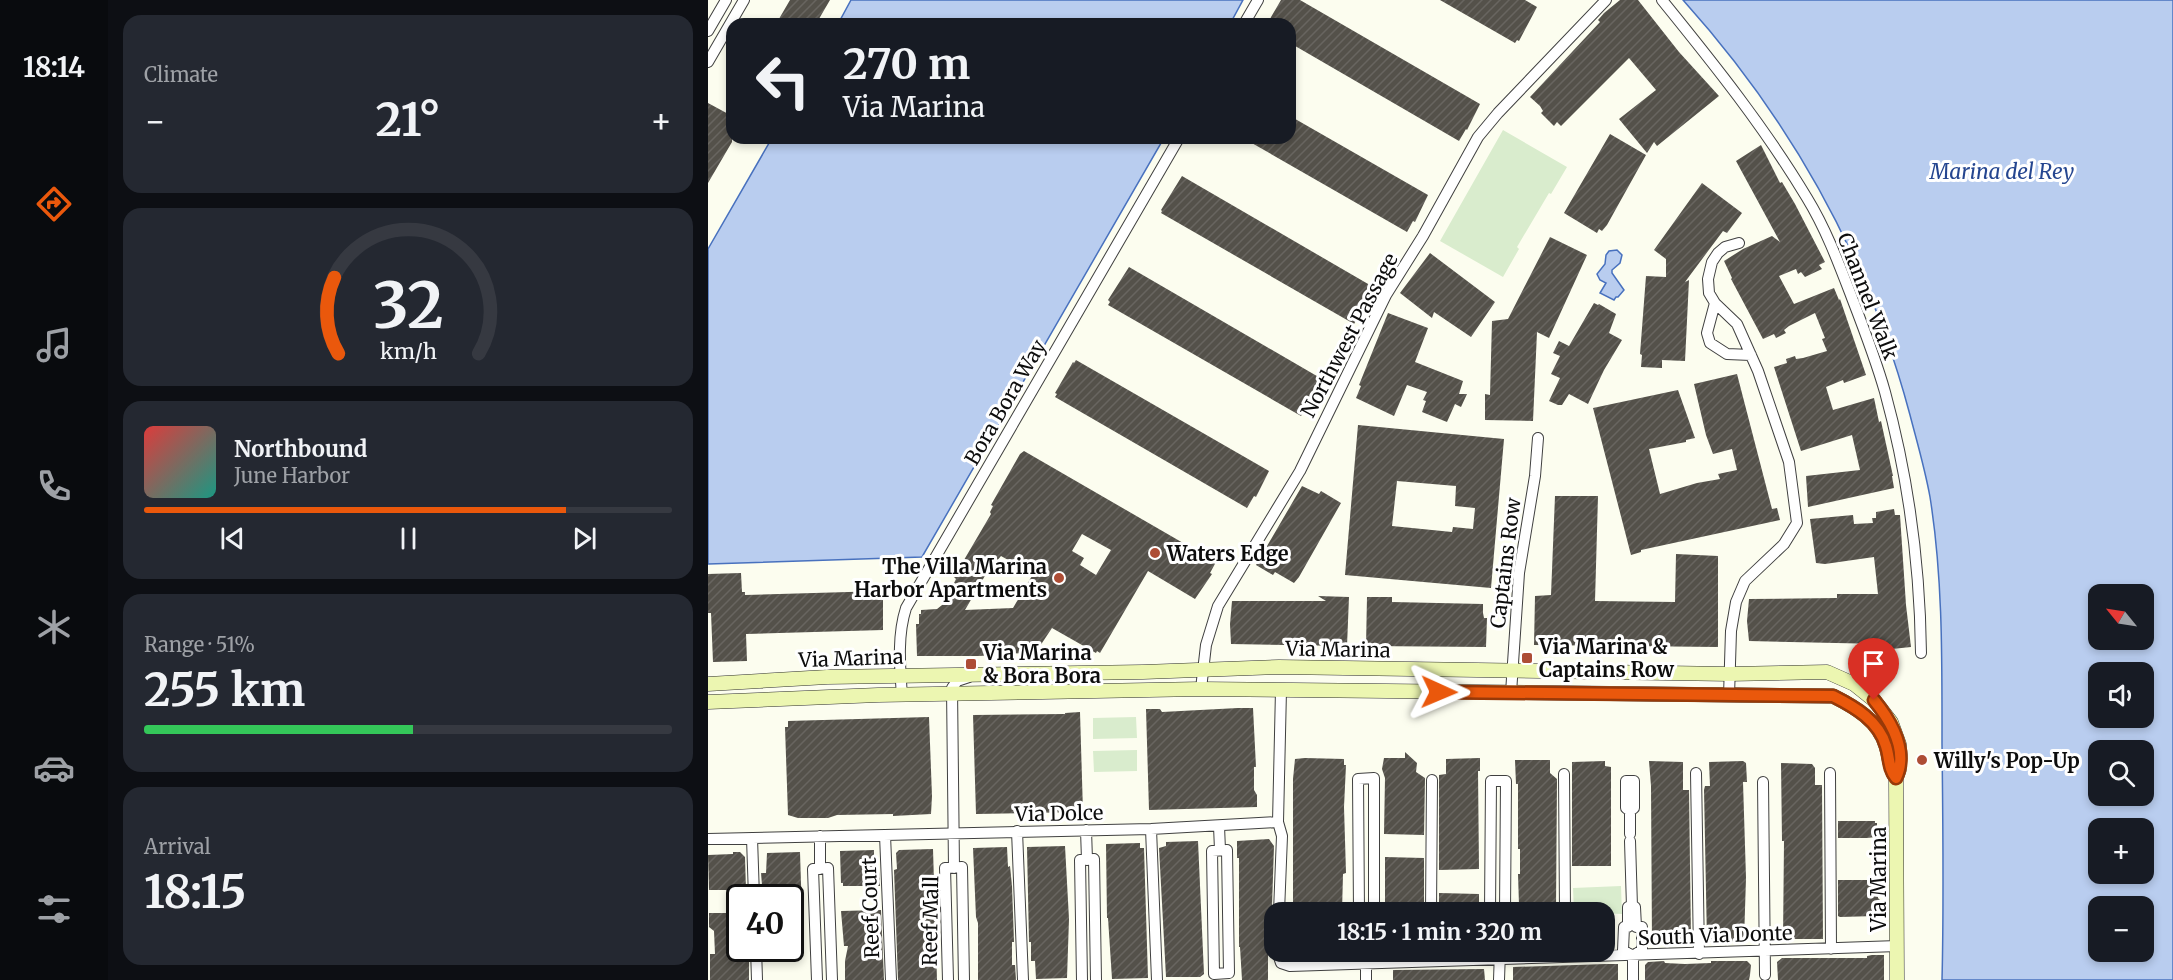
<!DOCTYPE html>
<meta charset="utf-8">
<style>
body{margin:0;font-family:Merriweather,serif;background:#242831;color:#f1f3f6;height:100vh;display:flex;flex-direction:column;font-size:22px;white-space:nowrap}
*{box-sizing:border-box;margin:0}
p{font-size:20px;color:#9ea1a6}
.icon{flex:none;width:33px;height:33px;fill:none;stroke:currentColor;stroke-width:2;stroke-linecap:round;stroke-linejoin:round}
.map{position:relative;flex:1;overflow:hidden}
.drawer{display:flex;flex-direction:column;gap:15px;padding:15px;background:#0d0f14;width:600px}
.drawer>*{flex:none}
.top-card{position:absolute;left:18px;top:18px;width:570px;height:126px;border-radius:18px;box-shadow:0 3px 9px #0003;background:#171b24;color:#f1f3f6;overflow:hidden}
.needle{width:39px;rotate:300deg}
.tools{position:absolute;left:1380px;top:584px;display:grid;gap:12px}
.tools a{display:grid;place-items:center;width:66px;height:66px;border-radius:12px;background:#171b24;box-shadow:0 3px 9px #0003;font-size:30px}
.speed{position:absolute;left:18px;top:884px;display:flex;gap:12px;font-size:30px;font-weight:700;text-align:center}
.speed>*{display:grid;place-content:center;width:78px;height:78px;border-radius:50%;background:#171b24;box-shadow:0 3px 9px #0003;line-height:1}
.speed .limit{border:3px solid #111;border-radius:9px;background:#fff;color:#111}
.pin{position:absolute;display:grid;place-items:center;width:51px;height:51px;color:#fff;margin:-62px -26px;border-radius:50% 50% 50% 0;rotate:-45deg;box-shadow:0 0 6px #0007}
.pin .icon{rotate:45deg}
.me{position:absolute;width:66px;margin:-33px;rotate:91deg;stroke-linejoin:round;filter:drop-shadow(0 0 4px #0008)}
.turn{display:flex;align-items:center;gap:21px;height:126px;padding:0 18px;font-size:27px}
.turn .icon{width:78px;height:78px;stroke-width:2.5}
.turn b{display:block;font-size:42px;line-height:51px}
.big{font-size:45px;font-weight:700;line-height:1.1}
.drawer .card{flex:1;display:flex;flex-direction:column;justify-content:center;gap:9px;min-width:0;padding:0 21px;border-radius:18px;background:#242831}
.drawer .dial{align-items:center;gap:0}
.dial svg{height:156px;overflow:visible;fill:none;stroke:#363941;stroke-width:7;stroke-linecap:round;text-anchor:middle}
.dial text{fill:#f1f3f6;stroke:none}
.song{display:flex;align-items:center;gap:18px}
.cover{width:72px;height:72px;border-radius:9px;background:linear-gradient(135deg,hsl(0 70% 55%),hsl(170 70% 35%))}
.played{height:6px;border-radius:3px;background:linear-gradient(90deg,#ea580c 80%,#363941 80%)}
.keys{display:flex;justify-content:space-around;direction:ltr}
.heat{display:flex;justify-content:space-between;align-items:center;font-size:33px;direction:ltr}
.charge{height:9px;border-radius:4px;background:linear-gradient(90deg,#34c759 51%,#363941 0)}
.trip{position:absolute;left:556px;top:902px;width:351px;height:60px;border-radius:18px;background:#171b24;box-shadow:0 3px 9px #0003;font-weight:700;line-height:60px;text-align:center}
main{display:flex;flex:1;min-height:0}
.menu{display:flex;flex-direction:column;width:108px;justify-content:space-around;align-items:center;background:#090b0e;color:#9ea1a6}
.menu .icon{width:42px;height:42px}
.menu .active{color:#ea580c}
.menu b{font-size:27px;color:#f1f3f6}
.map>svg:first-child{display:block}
</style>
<main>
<nav class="menu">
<b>18:14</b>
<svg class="icon active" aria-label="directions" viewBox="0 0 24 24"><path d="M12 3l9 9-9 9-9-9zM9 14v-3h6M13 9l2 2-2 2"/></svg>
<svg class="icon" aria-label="music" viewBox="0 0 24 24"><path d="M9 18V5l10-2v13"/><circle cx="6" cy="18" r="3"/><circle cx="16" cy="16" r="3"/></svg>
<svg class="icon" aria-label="phone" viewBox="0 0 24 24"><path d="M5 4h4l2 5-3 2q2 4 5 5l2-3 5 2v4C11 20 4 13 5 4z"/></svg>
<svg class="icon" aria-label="climate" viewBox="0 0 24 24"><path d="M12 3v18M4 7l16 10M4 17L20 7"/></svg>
<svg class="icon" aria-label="car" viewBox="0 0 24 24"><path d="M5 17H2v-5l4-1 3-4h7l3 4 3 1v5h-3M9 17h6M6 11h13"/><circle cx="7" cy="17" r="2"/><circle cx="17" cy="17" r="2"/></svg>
<svg class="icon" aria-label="filters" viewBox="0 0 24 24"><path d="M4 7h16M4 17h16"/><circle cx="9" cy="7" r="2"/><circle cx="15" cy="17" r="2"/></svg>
</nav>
<section class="drawer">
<div class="card"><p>Climate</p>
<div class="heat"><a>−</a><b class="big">21°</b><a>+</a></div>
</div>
<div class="card dial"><svg viewBox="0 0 100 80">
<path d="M14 69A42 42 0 1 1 86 69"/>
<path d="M14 69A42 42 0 0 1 12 30" stroke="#ea580c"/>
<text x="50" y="56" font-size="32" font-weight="700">32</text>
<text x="50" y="72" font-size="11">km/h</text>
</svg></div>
<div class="card">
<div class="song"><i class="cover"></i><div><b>Northbound</b><p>June Harbor</p></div></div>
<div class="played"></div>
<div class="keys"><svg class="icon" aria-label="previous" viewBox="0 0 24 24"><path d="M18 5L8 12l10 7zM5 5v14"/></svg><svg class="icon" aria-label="pause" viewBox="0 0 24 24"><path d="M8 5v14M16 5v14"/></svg><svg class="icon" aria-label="next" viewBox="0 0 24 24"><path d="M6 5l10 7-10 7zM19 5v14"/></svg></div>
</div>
<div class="card"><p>Range · 51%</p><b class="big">255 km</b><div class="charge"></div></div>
<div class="card"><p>Arrival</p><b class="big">18:15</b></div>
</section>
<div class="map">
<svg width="1465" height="980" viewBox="0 0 1465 980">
<defs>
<pattern id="building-hatch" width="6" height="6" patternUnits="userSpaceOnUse" patternTransform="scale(1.5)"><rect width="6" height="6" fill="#54514a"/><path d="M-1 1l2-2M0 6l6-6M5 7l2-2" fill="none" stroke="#686560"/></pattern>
</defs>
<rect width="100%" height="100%" fill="#fcfdef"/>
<path fill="#d9eccd" d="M 795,130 L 859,167 L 843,194 L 841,193 L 809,247 L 811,249 L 795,277 L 732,241 Z
M 428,717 L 429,738 L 385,739 L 385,718 Z
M 429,750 L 429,771 L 386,772 L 385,751 Z
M 913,886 L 914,914 L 866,912 L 865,888 Z"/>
<path fill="#b9cdef" stroke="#4871be" stroke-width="1.5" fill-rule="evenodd" d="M 143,0 L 535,0 L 522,24 L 130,24 Z
M 975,0 L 1465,0 L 1465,980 L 1234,980 C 1236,901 1235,822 1234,744 C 1234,662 1235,578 1222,497 C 1217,469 1209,442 1202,415 C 1160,257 1084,121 975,0 ZM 1390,594 L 1436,594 L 1436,639 L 1390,639 ZM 1390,672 L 1436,672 L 1436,717 L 1390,717 ZM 1390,750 L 1436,750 L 1436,795 L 1390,795 ZM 1390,828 L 1436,828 L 1436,873 L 1390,873 ZM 1390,906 L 1436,906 L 1436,951 L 1390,951 Z
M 64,138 L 456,138 L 214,557 L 0,564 L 0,249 Z
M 909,250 L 914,255 L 912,263 L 904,270 L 904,273 L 916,290 L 910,297 L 908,297 L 906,300 L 892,293 L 898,283 L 892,280 L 889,274 L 897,264 L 898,255 L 901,251 Z"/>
<path fill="url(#building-hatch)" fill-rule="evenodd" d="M 82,0 L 122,0 L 108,24 L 68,24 Z
M 573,0 L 592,0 L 772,104 L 759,130 L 758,129 L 751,141 L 582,43 L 582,24 L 559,24 Z
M 732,0 L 817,0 L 829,7 L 811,41 L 809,40 L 807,43 Z
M 912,0 L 930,0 L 971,52 L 1011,96 L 949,146 L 946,142 L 939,153 L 911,119 L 948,90 L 921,58 L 853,126 L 849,122 L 846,126 L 833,113 L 835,111 L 832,106 L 822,97 L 892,22 L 890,20 L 896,13 Z
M 0,103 L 24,116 L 24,142 L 0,183 Z
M 582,116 L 720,195 L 707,222 L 705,221 L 699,232 L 535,138 L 582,138 Z
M 902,134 L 938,155 L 899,225 L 894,231 L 891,229 L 889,233 L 856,213 Z
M 1053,145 L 1072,183 L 1074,182 L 1087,204 L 1117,262 L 1111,265 L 1114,269 L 1097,277 L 1093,272 L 1090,274 L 1088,269 L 1071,276 L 1086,304 L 1126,288 L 1131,300 L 1132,299 L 1158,375 L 1136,383 L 1135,380 L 1118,387 L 1125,410 L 1166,398 L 1171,422 L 1173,421 L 1185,476 L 1184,476 L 1186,488 L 1100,507 L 1098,476 L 1152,470 L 1144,435 L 1093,451 L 1066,367 L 1079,363 L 1078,359 L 1087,356 L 1088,359 L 1095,358 L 1119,351 L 1114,339 L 1117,338 L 1107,313 L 1081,326 L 1076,330 L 1078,333 L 1068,338 L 1066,334 L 1055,339 L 1023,279 L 1024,278 L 1016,261 L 1035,249 L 1064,236 L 1072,242 L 1028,161 Z
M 474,176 L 667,288 L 646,324 L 453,213 L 454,211 L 453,210 Z
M 994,183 L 1034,213 L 1019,233 L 1015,231 L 977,282 L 981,280 L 977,361 L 954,360 L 954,368 L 933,367 L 934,355 L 932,354 L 938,276 L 958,277 L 958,259 L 946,250 Z
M 842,237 L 879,255 L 841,338 L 829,332 L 825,421 L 777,420 L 777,394 L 782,395 L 784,321 L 800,319 Z
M 722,253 L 787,302 L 763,337 L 726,312 L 724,318 L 692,293 Z
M 421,267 L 614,379 L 608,390 L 609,391 L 593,416 L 400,305 L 402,302 L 400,300 Z
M 886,303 L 890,305 L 891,304 L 908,314 L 901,333 L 914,340 L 896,370 L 880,404 L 861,394 L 854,405 L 850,405 L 841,401 L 852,378 L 843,374 L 852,356 L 845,353 L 851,341 L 861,346 Z
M 680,313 L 720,328 L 707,362 L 755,381 L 751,394 L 759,394 L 753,407 L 747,404 L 739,422 L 714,412 L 718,401 L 715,400 L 719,392 L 699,385 L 686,416 L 648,398 L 653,386 L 651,385 Z
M 368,360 L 561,471 L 548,497 L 546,496 L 539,508 L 347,397 L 349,394 L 347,393 L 365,362 L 366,363 Z
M 1029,374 L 1064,509 L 1069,508 L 1072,520 L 933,550 L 933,552 L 923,555 L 885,408 L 970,390 L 987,438 L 978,440 L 978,442 L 941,449 L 952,494 L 989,483 L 1012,479 L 1010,474 L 1029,470 L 1024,449 L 1005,454 L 998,435 L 986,384 Z
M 650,425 L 796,439 L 783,588 L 637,575 ZM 689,481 L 748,486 L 747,506 L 767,508 L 765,529 L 745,527 L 744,532 L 684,526 Z
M 316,451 L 508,562 L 502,573 L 504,574 L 487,599 L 440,571 L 392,653 L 389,651 L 388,653 L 344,628 L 328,652 L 271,656 L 209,656 L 208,624 L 211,624 L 211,614 L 213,614 L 213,610 L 229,609 L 253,590 L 245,585 L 248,579 L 246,577 L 283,514 L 282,512 L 285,506 L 283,505 L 312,454 ZM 374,534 L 403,550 L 388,575 L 372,565 L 376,558 L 364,551 ZM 293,556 L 325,574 L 305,608 L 257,610 L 285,562 L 287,563 Z
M 594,486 L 611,494 L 613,491 L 633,503 L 591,577 L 586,583 L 567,572 L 565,575 L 548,565 Z
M 847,496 L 890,496 L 887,601 L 967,602 L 968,554 L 1010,556 L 1010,647 L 826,645 L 827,596 L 843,595 Z
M 1186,509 L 1187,515 L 1192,515 L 1198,605 L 1203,647 L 1184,649 L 1184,646 L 1174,647 L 1174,644 L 1041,641 L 1039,621 L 1041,599 L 1129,598 L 1129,594 L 1170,594 L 1166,557 L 1117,564 L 1108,563 L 1102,519 L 1145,515 L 1146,524 L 1165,523 L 1164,518 L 1168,518 L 1168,512 Z
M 33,573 L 34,592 L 37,592 L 37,595 L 175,591 L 175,630 L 38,634 L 39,661 L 5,662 L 3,613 L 0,613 L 0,574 Z
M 610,596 L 641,597 L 639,646 L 523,644 L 522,624 L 524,601 L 618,601 Z
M 659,597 L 684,597 L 684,602 L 775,604 L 775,613 L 776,618 L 779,618 L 778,647 L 658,646 Z
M 530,708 L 545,708 L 548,767 L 546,767 L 546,790 L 549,795 L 549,807 L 441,810 L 438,709 L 452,709 L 454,712 Z
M 372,712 L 375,812 L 268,814 L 265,715 L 357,714 L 357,713 Z
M 221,717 L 224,796 L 223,814 L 185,816 L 185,814 L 129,815 L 120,818 L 90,818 L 80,815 L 77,727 L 80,727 L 80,721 Z
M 697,752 L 709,763 L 708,772 L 717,778 L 716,835 L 676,834 L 677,778 L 674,769 L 676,758 L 697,758 Z
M 597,758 L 636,759 L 636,765 L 638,765 L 636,807 L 638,873 L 635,874 L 634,912 L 585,912 L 585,779 L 587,759 Z
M 772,758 L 772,771 L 770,771 L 771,869 L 731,870 L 731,775 L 738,774 L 738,759 Z
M 807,760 L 842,760 L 842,773 L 849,779 L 848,908 L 831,908 L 831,905 L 811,905 L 810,874 L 812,874 L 812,849 L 810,849 L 810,784 L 808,784 Z
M 897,761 L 897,766 L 903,767 L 903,866 L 864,866 L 864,762 Z
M 941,761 L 975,762 L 975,790 L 981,790 L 983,939 L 979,944 L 944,944 L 943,786 Z
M 1035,761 L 1038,763 L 1039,782 L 1035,782 L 1038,878 L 1036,941 L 999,942 L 996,790 L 997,786 L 1002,786 L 1001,762 Z
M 1073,763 L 1104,764 L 1107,768 L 1107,785 L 1114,785 L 1115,939 L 1075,939 L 1076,841 L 1074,841 Z
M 1130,821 L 1167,821 L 1167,823 L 1169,823 L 1169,834 L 1168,837 L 1159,838 L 1130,838 Z
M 561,839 L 566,846 L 563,936 L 561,936 L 561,955 L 560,955 L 560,980 L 534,980 L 532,947 L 531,947 L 531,858 L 529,858 L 529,841 Z
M 490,841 L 496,974 L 492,977 L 458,977 L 451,848 L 458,846 L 458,842 Z
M 432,843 L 432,848 L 436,848 L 440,978 L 404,979 L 400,918 L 399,918 L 398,844 Z
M 357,846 L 361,919 L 359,978 L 328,979 L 327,961 L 323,961 L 323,942 L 321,942 L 319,847 Z
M 299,847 L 300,867 L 302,866 L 304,886 L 306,942 L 304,942 L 304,965 L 307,965 L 308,980 L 270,980 L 270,923 L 268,917 L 265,848 Z
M 225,849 L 229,980 L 190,980 L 186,870 L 189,869 L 188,853 L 191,850 Z
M 166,850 L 166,870 L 171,871 L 172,886 L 135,886 L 135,883 L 133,883 L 132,851 Z
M 25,852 L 32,852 L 37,857 L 38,890 L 1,890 L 0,855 L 25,854 Z
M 92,852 L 95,948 L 82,948 L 82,897 L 55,897 L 53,873 L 58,873 L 59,853 Z
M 677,857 L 716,858 L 716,912 L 677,912 Z
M 1130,880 L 1170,880 L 1170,898 L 1176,904 L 1168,916 L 1132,917 L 1130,916 Z
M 731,893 L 771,894 L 771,910 L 731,910 Z
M 173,910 L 176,980 L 137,980 L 137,961 L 140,946 L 136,946 L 133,911 Z
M 1,913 L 32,913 L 32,948 L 41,948 L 41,980 L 2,980 L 2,954 L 7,954 L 6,931 L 1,927 Z
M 1164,955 L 1176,955 L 1176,980 L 1070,980 L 1069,962 L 1074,958 L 1159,958 L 1159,956 Z
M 956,961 L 957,963 L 977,964 L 1003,963 L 1003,961 L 1039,961 L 1043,965 L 1042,975 L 1041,980 L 937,980 L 937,965 L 940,962 Z
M 898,964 L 910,964 L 910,980 L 805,980 L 805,967 Z
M 776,969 L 777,980 L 685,980 L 685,970 Z"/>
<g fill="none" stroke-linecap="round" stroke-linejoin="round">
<defs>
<path id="street" d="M 954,0 C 1006,64 1057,128 1099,198 C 1118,229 1131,264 1144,298 C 1156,329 1168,360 1177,392 C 1200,476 1212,565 1213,653
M 536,24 L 550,0
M 0,31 L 18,0
M 0,62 L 36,0
M 1007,303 L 999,333 L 1002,343 L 1019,354 L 1043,355
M 493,689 L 498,645 L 510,606 L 592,471 L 678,295 L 715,236 L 770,137 L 790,113 L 898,0
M 803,693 L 811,573 L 827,476 L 830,438
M 194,696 C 192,667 189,636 198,608 L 471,138
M 1021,696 L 1023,631 L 1028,602 L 1037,581 L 1076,544 L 1089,523 L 1081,462 L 1050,371 L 1029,324 L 1007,303 L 1001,293 L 1000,279 L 1004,262 L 1010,253 L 1017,247 L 1031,243
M 988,773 L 991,954
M 1122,773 L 1123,949
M 856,774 L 857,912
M 1055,782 L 1057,975
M 922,811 L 926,808 L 926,781 L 918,781 L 918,808 L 922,811 L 922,834
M 570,822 L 574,836 L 571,912
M 511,826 L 512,850
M 443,829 L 449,980
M 378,830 L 379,860
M 309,831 L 315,980
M 177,835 L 183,980
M 112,836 L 112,869
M 44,838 L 46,897
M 0,839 L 443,829 L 570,822 L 573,690
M 922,841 L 924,907 L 920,907 L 920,927 L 916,927 L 915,950 L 924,956
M 519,850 L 521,973 L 506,974 L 504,851 Z
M 246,868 L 244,688 L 249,681 L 261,677
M 924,907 L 927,907 L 928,927 L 934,927 L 934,950 L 925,956
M 651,912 L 650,779 L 666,778 L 666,912
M 723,912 L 724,780
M 782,912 L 783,781 L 798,781 L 797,912
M 48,948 L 49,980
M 569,951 L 573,963 L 582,966 L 1190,946
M 925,956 L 925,980
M 109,980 L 105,869 L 120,868 L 124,980
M 240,980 L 237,868 L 254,867 L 256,980
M 374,980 L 372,860 L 386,859 L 388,980
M 658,980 L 658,951
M 791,980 L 792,951"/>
<path id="secondary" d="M 0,684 L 119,677 L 435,672 L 571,667 L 1021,674 L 1119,672 L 1146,684 L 1166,700 L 1183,722 L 1191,744 L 1192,755 L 1191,770 L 1188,778 L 1189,980
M 0,702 L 170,695 L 493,689 L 1125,696 C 1147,707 1171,721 1178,746 C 1182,758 1181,768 1188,778"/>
</defs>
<use href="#street" stroke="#404040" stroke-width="12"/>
<use href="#secondary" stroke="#2f2f2f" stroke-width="15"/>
<use href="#street" stroke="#fff" stroke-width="10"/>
<use href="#secondary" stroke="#ecf6b1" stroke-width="14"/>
</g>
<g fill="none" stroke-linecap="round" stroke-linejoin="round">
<defs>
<path id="route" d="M 731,692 L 1125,696 C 1147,707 1171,721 1178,746 C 1182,758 1180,768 1188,778 C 1201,750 1183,721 1166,700"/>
</defs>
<use href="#route" stroke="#983908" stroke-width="15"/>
<use href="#route" stroke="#ea580c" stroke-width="10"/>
</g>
<g fill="#ad4d35" stroke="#fff" stroke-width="2">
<circle cx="447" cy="553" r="6"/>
<circle cx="351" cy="578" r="6"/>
<rect x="813" y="652" width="12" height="12" rx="3"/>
<rect x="257" y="658" width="12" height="12" rx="3"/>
<circle cx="1214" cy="760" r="6"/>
</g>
<g text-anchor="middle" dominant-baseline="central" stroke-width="6" stroke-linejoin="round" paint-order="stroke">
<g font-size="20" fill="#0d0d0d" stroke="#fff">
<text transform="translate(1160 296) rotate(69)">Channel Walk</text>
<text transform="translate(641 335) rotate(-62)">Northwest Passage</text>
<text transform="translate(297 402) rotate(-60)">Bora Bora Way</text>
<text transform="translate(797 563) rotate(-83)">Captains Row</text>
<text transform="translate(630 649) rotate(1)">Via Marina</text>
<text transform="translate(143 658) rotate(-2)">Via Marina</text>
<text transform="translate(351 813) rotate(-1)">Via Dolce</text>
<text transform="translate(1170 879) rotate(-90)">Via Marina</text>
<text transform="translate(162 908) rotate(-92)">Reef Court</text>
<text transform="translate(222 921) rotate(-89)">Reef Mall</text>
<text transform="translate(1007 935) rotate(-2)">South Via Donte</text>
</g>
<g font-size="20" font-weight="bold" fill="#0d0d0d" stroke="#fff" text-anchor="start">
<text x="459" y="553">Waters Edge</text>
<text x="339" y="566" text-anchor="end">The Villa Marina<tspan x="339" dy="23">Harbor Apartments</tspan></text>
<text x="831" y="646">Via Marina &amp;<tspan x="831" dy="23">Captains Row</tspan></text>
<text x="275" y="652">Via Marina<tspan x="275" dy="23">&amp; Bora Bora</tspan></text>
<text x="1226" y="760">Willy's Pop-Up</text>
</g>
<g font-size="21" font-style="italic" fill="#254690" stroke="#fff">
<text x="1294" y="171">Marina del Rey</text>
</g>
</g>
</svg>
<div class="tools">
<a><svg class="needle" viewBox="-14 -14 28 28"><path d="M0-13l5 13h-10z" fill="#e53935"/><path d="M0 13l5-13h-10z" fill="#9ea1a6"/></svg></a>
<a><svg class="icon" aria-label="sound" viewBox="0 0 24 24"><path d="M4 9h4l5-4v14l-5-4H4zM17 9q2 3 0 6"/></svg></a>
<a><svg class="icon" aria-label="search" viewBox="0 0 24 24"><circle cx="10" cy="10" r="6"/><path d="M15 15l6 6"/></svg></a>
<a>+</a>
<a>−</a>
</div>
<div class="speed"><div class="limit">40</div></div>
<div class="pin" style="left:1166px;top:700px;background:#d93025"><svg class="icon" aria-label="arrive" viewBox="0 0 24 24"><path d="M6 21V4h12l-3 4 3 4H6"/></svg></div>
<svg class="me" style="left:731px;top:692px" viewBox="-20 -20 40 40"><path d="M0-17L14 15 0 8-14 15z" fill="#ea580c" stroke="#fff" stroke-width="4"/></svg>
<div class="trip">18:15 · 1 min · 320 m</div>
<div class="top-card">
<div class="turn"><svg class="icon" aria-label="left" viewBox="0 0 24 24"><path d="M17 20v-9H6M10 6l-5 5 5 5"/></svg><div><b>270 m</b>Via Marina</div></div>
</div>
</div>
</main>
